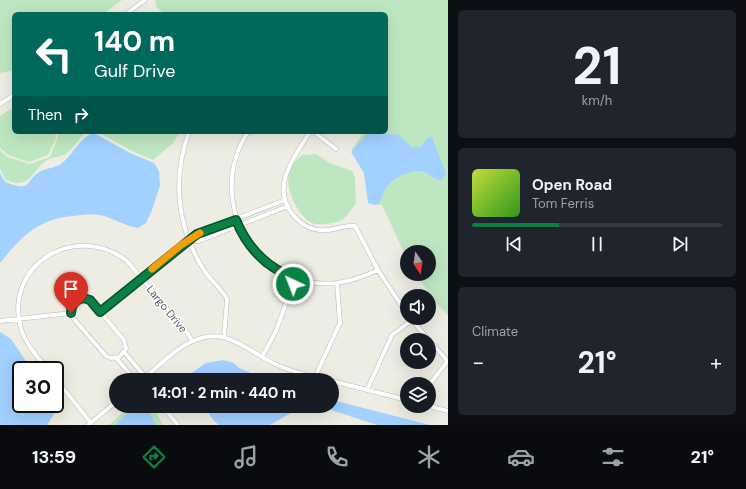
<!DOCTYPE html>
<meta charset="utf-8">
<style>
body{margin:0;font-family:"DM Sans",sans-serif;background:#20242c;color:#f1f3f6;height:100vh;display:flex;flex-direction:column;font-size:15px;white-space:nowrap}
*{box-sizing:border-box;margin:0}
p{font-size:13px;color:#9ea1a6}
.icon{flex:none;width:22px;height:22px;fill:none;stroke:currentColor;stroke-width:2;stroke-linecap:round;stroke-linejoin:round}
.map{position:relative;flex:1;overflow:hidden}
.sheet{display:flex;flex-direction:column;gap:10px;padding:10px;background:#0d0f14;width:298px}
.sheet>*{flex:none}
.banner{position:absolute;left:12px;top:12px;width:376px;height:122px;border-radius:6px;box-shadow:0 4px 16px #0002;background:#00695c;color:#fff;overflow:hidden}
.needle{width:26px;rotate:167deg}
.controls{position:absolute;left:400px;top:245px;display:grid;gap:8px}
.controls a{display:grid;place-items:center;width:36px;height:36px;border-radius:50%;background:#171b24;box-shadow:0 4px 16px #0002;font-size:20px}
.speed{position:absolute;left:12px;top:361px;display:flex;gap:8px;font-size:20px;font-weight:700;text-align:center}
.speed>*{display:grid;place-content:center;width:52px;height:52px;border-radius:50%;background:#171b24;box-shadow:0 4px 16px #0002;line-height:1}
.speed .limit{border:2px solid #111;border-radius:6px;background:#fff;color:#111}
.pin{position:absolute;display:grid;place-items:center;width:34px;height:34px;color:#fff;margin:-41px -17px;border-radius:50% 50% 50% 0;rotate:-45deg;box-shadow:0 0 4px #0007}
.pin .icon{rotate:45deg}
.me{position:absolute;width:44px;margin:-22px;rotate:317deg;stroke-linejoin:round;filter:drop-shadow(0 0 3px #0008)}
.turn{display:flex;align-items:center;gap:14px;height:84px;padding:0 16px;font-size:18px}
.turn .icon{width:52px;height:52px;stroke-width:2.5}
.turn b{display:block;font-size:28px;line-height:34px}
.then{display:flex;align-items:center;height:38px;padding:0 16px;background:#0003;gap:8px;font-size:15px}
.big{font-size:30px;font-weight:700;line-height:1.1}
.sheet .card{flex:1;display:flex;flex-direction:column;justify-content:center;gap:6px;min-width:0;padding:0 14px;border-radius:6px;background:#20242c}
.sheet .dial{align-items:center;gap:0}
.dial b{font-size:52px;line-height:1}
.song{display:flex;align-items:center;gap:12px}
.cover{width:48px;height:48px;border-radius:6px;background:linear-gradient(135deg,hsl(70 70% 55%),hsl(110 70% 35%))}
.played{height:4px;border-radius:2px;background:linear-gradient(90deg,#0b8043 35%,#363941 35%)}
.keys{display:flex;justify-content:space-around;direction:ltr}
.heat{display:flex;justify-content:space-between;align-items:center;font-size:22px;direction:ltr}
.trip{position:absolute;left:109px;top:373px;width:230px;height:40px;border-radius:20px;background:#171b24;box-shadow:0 4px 16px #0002;font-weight:700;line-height:40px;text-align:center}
.tab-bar{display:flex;height:64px;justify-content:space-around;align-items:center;background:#090b0e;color:#9ea1a6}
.tab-bar .icon{width:28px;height:28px}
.tab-bar .active{color:#0b8043}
.tab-bar b{font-size:18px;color:#f1f3f6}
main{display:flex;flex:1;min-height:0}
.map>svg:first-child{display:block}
</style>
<main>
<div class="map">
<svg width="448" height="425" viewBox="0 0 448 425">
<rect width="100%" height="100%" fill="#eeede3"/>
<path fill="#bee7c1" d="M 0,0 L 122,0 L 103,14 L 14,14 L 14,70 L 0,73 Z
M 155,0 L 448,0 L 448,315 L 436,303 L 416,274 L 429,274 L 429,252 L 407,252 L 407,259 L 382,205 L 369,204 C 365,192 368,179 361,166 C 358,160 353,156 352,149 L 364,132 L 386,132 L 386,14 L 164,14 L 156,6 Z
M 14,107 L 14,132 L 56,132 L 56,138 L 48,155 L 29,162 L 8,155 L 0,148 L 0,116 Z
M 58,132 L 86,132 C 79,138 74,148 67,153 C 61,158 49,157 44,162 C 30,175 29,189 6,180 L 0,169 L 0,150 L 7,157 L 30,164 L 50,157 L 57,139 Z
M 98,132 L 179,132 L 174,142 L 153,160 L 130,150 Z
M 316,154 L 330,163 L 352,171 L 355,178 L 356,203 C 352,208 348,216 342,220 C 336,223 318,226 312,223 C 296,215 282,183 291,166 C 294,162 298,159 302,155 Z
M 134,406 C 153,406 154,408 163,425 L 109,425 L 129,407 Z"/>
<path fill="#a2d0ff" d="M 372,132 L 399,135 L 412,147 L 420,147 L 429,137 L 432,137 L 446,174 L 442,180 C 435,181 428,172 420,171 C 408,171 391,178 385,190 C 381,197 383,199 376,205 L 368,203 L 364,173 L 351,152 L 366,135 Z
M 94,133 L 130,153 L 154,163 L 159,171 L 160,185 L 152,210 L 146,223 L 138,228 C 125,226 113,218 100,215 C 90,213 82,215 72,216 C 37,220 22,236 0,263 L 0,173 L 5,182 C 34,193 23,181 41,171 C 47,168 55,168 61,164 C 74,154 79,138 94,133 Z
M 0,332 L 11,339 L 32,370 L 21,370 L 21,404 L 55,403 L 56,411 L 47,425 L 0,425 Z
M 223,360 L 234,363 L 239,368 L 267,380 L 181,380 L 206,363 Z
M 332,400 L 430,425 L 377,425 L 319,406 L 332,406 Z
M 204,406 L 312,406 L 303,406 L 270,425 L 219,425 L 214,421 Z
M 144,408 L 149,412 L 156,425 L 115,425 L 129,412 Z"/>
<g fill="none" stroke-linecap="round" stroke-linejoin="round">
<defs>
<path id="street" d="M 126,14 L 145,0
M 0,104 L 14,95
M 189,132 C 172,178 177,229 204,270 C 210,280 221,288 227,299 L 224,337
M 248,132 C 236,149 230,173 232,193 C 235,247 282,289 337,283 C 352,281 365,276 378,270
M 310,132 C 294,157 270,187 293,215 C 300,223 309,229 319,230 C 332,232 346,224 355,226 L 378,270 L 407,314
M 314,132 L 336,149
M 189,241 L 199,241 L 288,206
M 83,298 L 92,302 L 124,340 L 126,349 L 119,357 L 111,358 L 106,356 L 73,318 L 71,311 L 73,304 Z
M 100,312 L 197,234 L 285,200
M 410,318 L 429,340
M 0,321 L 71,313
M 429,340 L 445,358 L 447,362 L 429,385
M 124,352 L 148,380
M 262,357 L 276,331 L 295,278
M 116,358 L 135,380
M 48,370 C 38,357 26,345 21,329 C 3,265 75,221 127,261 L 188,334 L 192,341
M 315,377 L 340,323 L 337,283
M 55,378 L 91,423
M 143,380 C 156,368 175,349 191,342 C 226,325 245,350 275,364 C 292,372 309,376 327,380
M 332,381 L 407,400
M 367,390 L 392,335 L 412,320
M 158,406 L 164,408 L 178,425
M 429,406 L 448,411
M 88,425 L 116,402"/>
</defs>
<use href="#street" stroke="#b8bac0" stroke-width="5"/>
<use href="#street" stroke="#fff" stroke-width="4"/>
</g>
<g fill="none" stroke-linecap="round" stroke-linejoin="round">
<defs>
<path id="route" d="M 71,313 C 71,305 75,300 83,298 L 90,300 L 100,312 L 197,234 L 236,220 C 247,247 267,268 295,278 L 293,284"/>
</defs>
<use href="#route" stroke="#07532c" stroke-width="10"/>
<use href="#route" stroke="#0b8043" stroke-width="7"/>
<path stroke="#f59e0b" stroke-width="7" d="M 152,269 L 181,245 L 200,233"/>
</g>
<g text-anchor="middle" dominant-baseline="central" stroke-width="3" stroke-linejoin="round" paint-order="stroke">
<g font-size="11" fill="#5b5e64" stroke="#fff">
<text transform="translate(167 309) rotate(51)">Largo Drive</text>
</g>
</g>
</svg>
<div class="controls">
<a><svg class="needle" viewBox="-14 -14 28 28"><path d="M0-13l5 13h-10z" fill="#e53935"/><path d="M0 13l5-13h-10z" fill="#9ea1a6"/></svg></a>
<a><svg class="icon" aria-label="sound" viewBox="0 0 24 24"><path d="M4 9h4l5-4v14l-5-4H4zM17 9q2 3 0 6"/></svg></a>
<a><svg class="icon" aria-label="search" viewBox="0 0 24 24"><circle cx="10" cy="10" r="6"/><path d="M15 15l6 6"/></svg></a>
<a><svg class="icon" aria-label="layers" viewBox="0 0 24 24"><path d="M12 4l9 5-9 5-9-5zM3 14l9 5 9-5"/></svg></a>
</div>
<div class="speed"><div class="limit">30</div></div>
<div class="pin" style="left:71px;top:313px;background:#d93025"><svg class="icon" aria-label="arrive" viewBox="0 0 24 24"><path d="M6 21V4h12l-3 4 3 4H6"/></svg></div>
<svg class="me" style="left:293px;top:284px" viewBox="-20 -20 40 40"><circle r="17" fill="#0b8043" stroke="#fff" stroke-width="3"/><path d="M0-11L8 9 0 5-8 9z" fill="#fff"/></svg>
<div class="trip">14:01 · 2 min · 440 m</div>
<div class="banner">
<div class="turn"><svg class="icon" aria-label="left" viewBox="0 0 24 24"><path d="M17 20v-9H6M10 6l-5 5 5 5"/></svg><div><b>140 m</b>Gulf Drive</div></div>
<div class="then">Then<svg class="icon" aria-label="right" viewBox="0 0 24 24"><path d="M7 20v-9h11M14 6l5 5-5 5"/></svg></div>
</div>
</div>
<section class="sheet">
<div class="card dial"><b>21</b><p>km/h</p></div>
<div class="card">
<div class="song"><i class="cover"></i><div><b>Open Road</b><p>Tom Ferris</p></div></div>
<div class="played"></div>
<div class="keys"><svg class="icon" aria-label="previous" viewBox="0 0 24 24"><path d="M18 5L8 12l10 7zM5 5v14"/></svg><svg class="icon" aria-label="pause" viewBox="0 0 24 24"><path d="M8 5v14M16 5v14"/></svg><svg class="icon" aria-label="next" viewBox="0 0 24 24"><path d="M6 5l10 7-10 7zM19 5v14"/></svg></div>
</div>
<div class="card"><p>Climate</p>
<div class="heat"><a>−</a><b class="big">21°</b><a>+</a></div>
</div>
</section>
</main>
<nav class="tab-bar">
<b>13:59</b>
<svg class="icon active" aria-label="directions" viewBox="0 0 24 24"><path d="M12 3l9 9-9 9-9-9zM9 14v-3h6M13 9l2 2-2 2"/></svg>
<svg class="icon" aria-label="music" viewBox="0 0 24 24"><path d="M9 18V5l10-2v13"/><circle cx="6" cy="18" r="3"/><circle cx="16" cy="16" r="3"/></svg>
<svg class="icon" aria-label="phone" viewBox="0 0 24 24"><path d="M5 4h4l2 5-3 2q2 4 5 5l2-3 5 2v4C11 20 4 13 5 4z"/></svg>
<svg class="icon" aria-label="climate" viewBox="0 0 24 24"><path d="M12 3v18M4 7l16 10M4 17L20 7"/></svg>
<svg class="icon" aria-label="car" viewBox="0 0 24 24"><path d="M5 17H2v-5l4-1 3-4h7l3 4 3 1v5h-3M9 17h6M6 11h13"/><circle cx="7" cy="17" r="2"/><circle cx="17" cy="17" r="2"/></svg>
<svg class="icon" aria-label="filters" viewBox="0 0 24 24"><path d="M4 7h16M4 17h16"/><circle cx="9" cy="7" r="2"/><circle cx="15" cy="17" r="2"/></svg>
<b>21°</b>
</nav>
